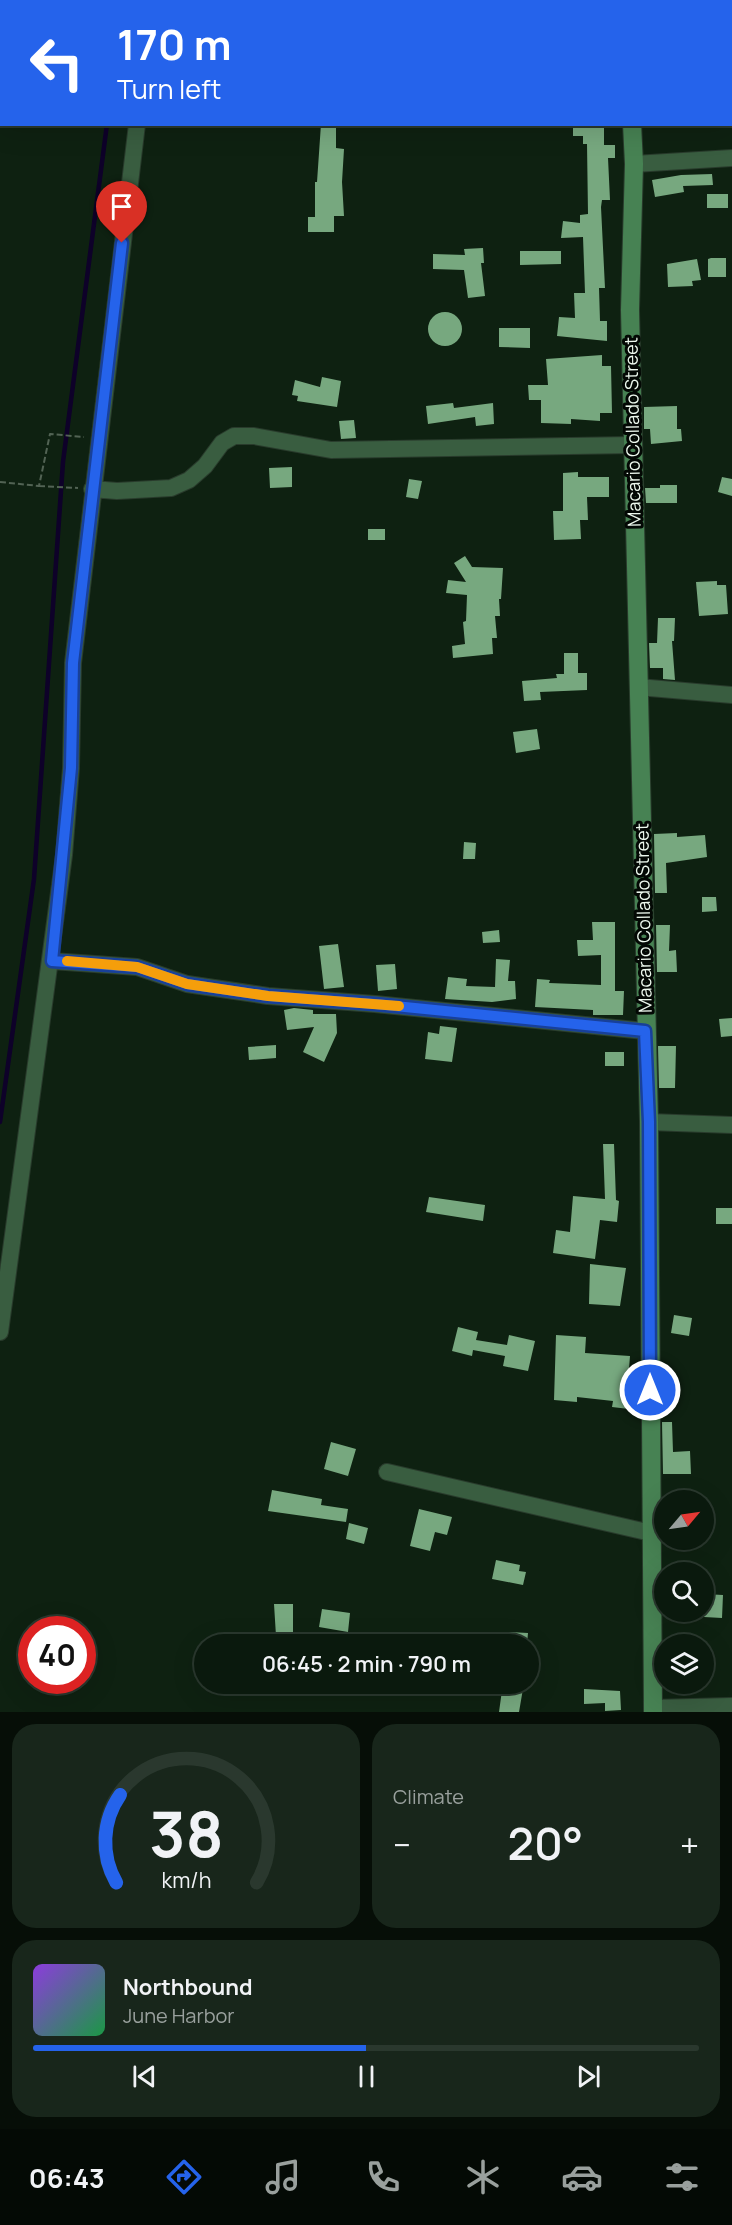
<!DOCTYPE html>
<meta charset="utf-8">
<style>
body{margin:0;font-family:Manrope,sans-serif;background:#18261b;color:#f1f3f6;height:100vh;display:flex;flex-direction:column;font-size:22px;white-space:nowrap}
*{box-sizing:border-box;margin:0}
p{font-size:20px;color:#99a09d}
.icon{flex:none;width:33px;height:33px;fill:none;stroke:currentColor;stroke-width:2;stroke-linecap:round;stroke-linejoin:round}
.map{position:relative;height:1712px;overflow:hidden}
.side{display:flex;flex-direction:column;gap:12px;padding:12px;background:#060e07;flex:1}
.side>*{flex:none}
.guide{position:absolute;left:0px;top:0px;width:732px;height:126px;box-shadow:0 6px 24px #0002,0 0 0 2px #2a382e;background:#2563eb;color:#fff;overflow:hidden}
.needle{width:39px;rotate:61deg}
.controls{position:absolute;left:654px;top:1490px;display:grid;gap:12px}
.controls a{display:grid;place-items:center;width:60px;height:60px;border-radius:50%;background:#0a190d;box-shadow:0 6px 24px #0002,0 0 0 2px #2a382e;font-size:30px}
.speed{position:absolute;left:18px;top:1616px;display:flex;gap:12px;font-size:30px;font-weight:700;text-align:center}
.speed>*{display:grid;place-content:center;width:78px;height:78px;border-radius:50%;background:#0a190d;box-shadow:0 6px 24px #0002,0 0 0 2px #2a382e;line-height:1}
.speed .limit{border:9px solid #d22;background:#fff;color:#111}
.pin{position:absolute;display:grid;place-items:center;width:51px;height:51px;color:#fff;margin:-62px -26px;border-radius:50% 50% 50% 0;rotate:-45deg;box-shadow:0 0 6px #0007}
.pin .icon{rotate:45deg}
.me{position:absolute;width:66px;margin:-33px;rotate:0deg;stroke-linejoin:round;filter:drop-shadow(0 0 4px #0008)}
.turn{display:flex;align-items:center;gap:21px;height:126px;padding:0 18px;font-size:27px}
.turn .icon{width:78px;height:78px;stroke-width:2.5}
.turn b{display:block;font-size:42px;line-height:51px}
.big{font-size:45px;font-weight:600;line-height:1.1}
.side .tile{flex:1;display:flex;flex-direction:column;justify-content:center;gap:9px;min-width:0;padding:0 21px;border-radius:24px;background:#18261b}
.side .dial{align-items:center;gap:0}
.dial svg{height:156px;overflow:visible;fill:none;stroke:#2a382e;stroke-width:7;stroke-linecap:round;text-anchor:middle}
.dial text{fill:#f1f3f6;stroke:none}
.song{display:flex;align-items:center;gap:18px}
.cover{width:72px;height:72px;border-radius:9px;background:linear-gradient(135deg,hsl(270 70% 55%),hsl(140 70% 35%))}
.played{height:6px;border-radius:3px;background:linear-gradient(90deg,#2563eb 50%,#2a382e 50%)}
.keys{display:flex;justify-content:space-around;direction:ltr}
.heat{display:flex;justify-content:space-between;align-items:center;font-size:33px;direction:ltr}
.side .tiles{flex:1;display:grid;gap:12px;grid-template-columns:1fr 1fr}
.tile:last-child{grid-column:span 2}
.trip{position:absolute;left:194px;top:1634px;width:345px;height:60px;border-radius:30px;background:#0a190d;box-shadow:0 6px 24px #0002,0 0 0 2px #2a382e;font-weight:600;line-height:60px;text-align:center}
.tab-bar{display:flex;height:96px;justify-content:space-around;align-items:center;background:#040a05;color:#99a09d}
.tab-bar .icon{width:42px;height:42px}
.tab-bar .active{color:#2563eb}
.tab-bar b{font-size:27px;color:#f1f3f6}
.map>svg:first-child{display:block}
</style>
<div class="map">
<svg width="732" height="1712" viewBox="0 0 732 1712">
<rect width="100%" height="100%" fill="#0e2111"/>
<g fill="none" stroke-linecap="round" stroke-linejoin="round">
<path stroke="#0e0129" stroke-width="4.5" d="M 124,2 L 125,0
M 0,1122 L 34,879 L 63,462 L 107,124"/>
</g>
<path fill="#77a87f" d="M 321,124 L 336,124 L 336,148 L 344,149 L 342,182 L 344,216 L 334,216 L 334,232 L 308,232 L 308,217 L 315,217 L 315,182 L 317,182 Z
M 573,124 L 604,124 L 604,145 L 615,145 L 615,158 L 608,158 L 610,200 L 602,200 L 601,207 L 605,288 L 599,288 L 600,321 L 607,321 L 607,341 L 557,336 L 559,317 L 575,318 L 574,293 L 585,293 L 583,237 L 561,238 L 563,221 L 580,223 L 580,215 L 588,214 L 587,144 L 583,144 L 583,136 L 573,136 Z
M 712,174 L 713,185 L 683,186 L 684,192 L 655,197 L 652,180 L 681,175 Z
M 707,194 L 728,194 L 728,208 L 707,208 Z
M 483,248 L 484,263 L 481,263 L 485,296 L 468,298 L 464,270 L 433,269 L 433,254 L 465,255 L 464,249 Z
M 520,251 L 561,251 L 561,264 L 520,265 Z
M 711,258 L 726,258 L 726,277 L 708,277 L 708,259 Z
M 697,259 L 701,280 L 692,281 L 693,286 L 668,287 L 667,264 Z
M428 329a17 17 0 1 1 34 0a17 17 0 1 1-34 0Z
M 499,328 L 530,328 L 530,348 L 499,347 Z
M 602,355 L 602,366 L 611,366 L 612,413 L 600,413 L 600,421 L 571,419 L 571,424 L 541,423 L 541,400 L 529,400 L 528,385 L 548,385 L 546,359 Z
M 322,377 L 341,381 L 337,407 L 297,401 L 298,396 L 292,395 L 295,380 L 320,387 Z
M 453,403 L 454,408 L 493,403 L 494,424 L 476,426 L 475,417 L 428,424 L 426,406 Z
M 677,406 L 677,429 L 681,429 L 682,441 L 651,444 L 650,429 L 644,429 L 644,407 Z
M 354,420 L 356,438 L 341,439 L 339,421 Z
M 292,467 L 292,487 L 270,488 L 269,468 Z
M 578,472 L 578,477 L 609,477 L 609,497 L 587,497 L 588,520 L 580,520 L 581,539 L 554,540 L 553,511 L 563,511 L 563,473 Z
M 722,477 L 732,479 L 732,496 L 718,492 Z
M 409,479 L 422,481 L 418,499 L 406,497 Z
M 660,485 L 677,485 L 677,503 L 646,503 L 645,488 L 660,488 Z
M 368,529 L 385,529 L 385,540 L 368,540 Z
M 465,556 L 472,567 L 503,568 L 501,599 L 499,599 L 500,616 L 495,616 L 497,638 L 492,638 L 493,654 L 453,658 L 452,646 L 465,644 L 463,622 L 466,621 L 467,595 L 446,593 L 448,580 L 466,582 L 454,563 Z
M 717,581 L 717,585 L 726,585 L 728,614 L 699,616 L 696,582 Z
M 658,618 L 675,618 L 674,641 L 672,641 L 675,680 L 663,679 L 663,668 L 650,668 L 649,643 L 657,643 Z
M 564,653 L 578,653 L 578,673 L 587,673 L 587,690 L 540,692 L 541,700 L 524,701 L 522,681 L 557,678 L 556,674 L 564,674 Z
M 537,729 L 540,749 L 516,753 L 513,732 Z
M 677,833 L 677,837 L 705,835 L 707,857 L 666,863 L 667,893 L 655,893 L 654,834 Z
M 464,842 L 476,843 L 475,859 L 463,859 Z
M 702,897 L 716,897 L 717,911 L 702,912 Z
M 592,922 L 615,922 L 615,991 L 624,991 L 623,1015 L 593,1015 L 593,1010 L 535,1007 L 537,979 L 550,980 L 549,983 L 601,985 L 601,955 L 578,956 L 577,940 L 593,940 Z
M 656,925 L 670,925 L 669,951 L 676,950 L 677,972 L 657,972 Z
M 499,930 L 500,942 L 483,943 L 482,932 Z
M 338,944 L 344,987 L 324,989 L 319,946 Z
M 496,959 L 510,960 L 508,981 L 515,981 L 516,999 L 492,1002 L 445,999 L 448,977 L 467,979 L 466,986 L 495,987 Z
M 395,964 L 397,989 L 378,991 L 376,965 Z
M 294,1008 L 313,1010 L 313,1014 L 336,1014 L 337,1033 L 324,1062 L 303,1052 L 314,1027 L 287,1030 L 284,1010 Z
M 732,1018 L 732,1036 L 721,1037 L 719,1019 Z
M 440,1026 L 457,1028 L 452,1062 L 425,1059 L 428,1032 L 439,1034 Z
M 276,1045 L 276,1058 L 249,1060 L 248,1047 Z
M 658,1046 L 676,1046 L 675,1088 L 659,1088 Z
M 605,1052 L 624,1052 L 624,1066 L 605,1066 Z
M 603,1144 L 614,1144 L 616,1200 L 619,1201 L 617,1222 L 600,1220 L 595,1259 L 553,1253 L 556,1230 L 570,1232 L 573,1196 L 605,1199 Z
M 429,1197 L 485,1205 L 483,1221 L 426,1212 Z
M 716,1208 L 732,1208 L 732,1224 L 716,1224 Z
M 590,1264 L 626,1268 L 620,1306 L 589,1304 Z
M 674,1315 L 692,1318 L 689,1336 L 671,1333 Z
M 458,1327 L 478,1332 L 476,1340 L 507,1345 L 509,1335 L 535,1341 L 528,1371 L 503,1366 L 505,1356 L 473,1350 L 472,1356 L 452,1351 Z
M 556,1335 L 586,1337 L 585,1353 L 630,1356 L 627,1394 L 631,1394 L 629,1409 L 612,1407 L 613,1401 L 577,1397 L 577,1402 L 554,1400 Z
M 662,1422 L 672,1422 L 673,1452 L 690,1451 L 691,1474 L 663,1474 Z
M 331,1442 L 356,1449 L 348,1476 L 324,1469 Z
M 272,1490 L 322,1499 L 321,1505 L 348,1509 L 346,1522 L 268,1511 Z
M 419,1509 L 452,1517 L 447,1535 L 435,1532 L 430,1551 L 410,1546 Z
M 349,1523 L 368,1528 L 364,1544 L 346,1539 Z
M 496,1560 L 520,1565 L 519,1571 L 526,1572 L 523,1585 L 492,1579 Z
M 704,1594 L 723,1595 L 722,1618 L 704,1617 Z
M 274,1604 L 293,1604 L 293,1635 L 276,1636 Z
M 322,1609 L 350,1613 L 348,1632 L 319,1627 Z
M 509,1632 L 528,1633 L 527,1644 L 508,1644 Z
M 503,1683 L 524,1683 L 519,1712 L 499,1712 Z
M 584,1689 L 620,1691 L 621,1710 L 605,1711 L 605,1703 L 584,1704 Z"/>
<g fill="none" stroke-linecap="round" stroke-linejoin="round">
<defs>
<path id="street" d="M 151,2 L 152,0
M 634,164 L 732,158
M 92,489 L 117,491 L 171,488 L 189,480 L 205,466 L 222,443 L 234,436 L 254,436 L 331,450 L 632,445
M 638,687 L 732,695
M 52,961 L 137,967 L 187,984 L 268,996 L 375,1004 L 645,1031
M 649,1122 L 732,1125
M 0,1332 L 64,855 L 71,768 L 73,663 L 137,124
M 387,1472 L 651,1533
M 653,1708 L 732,1706"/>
<path id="secondary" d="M 624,0 L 624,2
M 632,124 L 634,164 L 630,310 L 649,1122 L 653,1712"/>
</defs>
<use href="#street" stroke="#293b2c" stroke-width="18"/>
<use href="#secondary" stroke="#293b2c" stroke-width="20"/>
<path stroke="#526354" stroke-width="2" stroke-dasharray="6 3" stroke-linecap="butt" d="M 0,482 L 39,486 L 50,434 L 84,437
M 39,486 L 78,488"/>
<use href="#street" stroke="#395d40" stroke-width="16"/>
<use href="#secondary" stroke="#478253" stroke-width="18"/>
</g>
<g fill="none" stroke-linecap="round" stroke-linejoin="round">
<defs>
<path id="route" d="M 122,243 L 73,663 L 71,768 L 52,961 L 137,967 L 187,984 L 268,996 L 375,1004 L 645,1031 L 649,1122 L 650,1390"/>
</defs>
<use href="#route" stroke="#184099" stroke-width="15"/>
<use href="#route" stroke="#2563eb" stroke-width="10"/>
<path stroke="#f59e0b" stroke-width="10" d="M 67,961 L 137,967 L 187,984 L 268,996 L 399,1006"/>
</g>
<g text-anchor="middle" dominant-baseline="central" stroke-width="6" stroke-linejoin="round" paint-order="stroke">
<g font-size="18" fill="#edf9ee" stroke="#030804">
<text transform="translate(632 432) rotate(-91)">Macario Collado Street</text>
<text transform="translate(643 918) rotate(-91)">Macario Collado Street</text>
</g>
</g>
</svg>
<div class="controls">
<a><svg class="needle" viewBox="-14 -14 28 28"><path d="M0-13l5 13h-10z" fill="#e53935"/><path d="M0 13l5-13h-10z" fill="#99a09d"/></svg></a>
<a><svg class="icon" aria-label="search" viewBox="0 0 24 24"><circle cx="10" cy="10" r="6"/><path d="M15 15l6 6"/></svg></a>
<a><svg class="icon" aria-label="layers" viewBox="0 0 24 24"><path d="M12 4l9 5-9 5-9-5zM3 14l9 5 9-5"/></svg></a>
</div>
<div class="speed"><div class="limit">40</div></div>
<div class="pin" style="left:122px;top:243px;background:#d93025"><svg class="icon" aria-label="arrive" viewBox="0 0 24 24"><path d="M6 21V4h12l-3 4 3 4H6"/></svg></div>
<svg class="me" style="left:650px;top:1390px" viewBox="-20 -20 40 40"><circle r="17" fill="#2563eb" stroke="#fff" stroke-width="3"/><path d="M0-11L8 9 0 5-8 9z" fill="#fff"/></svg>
<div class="trip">06:45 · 2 min · 790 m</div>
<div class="guide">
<div class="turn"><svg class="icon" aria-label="left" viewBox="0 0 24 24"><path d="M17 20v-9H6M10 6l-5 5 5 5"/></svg><div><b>170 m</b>Turn left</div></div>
</div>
</div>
<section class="side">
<div class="tiles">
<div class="tile dial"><svg viewBox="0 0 100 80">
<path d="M14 69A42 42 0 1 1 86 69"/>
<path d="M14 69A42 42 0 0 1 16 24" stroke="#2563eb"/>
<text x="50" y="56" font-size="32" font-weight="700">38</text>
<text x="50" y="72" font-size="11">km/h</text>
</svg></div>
<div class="tile"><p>Climate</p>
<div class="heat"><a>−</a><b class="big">20°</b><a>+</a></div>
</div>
<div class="tile">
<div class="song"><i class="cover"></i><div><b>Northbound</b><p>June Harbor</p></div></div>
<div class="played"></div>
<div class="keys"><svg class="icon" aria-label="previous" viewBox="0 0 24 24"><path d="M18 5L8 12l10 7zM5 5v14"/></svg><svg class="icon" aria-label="pause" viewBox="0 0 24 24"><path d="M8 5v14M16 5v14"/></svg><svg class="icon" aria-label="next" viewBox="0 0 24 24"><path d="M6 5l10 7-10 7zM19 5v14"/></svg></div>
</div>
</div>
</section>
<nav class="tab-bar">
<b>06:43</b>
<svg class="icon active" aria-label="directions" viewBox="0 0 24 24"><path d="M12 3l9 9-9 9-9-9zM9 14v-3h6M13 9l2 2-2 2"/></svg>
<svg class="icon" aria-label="music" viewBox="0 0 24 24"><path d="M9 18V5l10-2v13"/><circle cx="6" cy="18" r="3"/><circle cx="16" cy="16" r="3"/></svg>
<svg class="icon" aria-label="phone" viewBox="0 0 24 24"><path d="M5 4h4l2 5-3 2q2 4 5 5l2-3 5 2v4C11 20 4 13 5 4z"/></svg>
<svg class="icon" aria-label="climate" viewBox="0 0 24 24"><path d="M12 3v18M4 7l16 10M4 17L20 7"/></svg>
<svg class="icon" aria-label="car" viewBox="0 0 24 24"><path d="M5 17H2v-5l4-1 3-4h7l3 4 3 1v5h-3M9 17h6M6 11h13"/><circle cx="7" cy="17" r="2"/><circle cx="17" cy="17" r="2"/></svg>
<svg class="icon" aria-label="filters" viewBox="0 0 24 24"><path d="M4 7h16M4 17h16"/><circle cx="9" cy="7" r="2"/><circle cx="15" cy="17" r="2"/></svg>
</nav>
